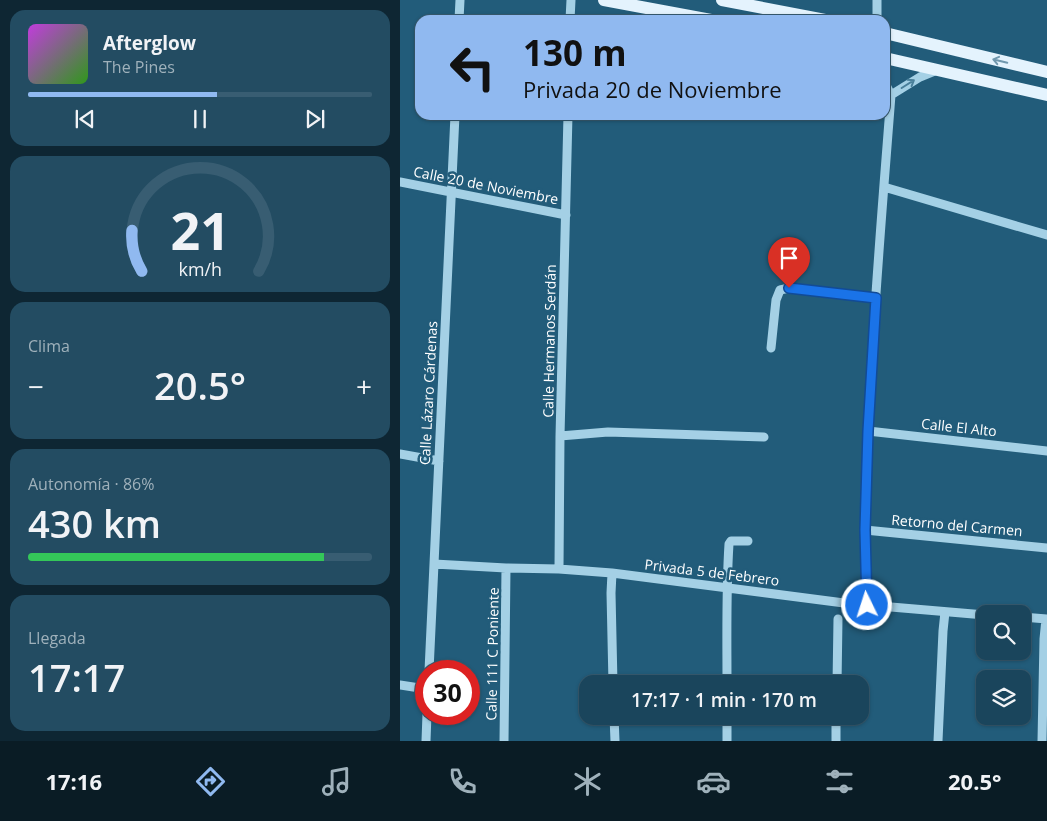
<!DOCTYPE html>
<html lang="es">
<meta charset="utf-8">
<style>
body{margin:0;font-family:"Open Sans",sans-serif;background:#234c62;color:#f1f3f6;height:100vh;display:flex;flex-direction:column;font-size:19px;white-space:nowrap}
*{box-sizing:border-box;margin:0}
p{font-size:16px;color:#9fb1bb}
.icon{flex:none;width:28px;height:28px;fill:none;stroke:currentColor;stroke-width:2;stroke-linecap:round;stroke-linejoin:round}
.map{position:relative;flex:1;overflow:hidden}
.details{display:flex;flex-direction:column;gap:10px;padding:10px;background:#0e2633;width:400px}
.details>*{flex:none}
.hud{position:absolute;left:15px;top:15px;width:475px;height:105px;border-radius:15px;box-shadow:0 1px 4px #0004,0 0 0 1px #385d72;background:#90b9f0;color:#111;overflow:hidden}
.fabs{position:absolute;left:576px;top:605px;display:grid;gap:10px}
.fabs a{display:grid;place-items:center;width:55px;height:55px;border-radius:10px;background:#1a455c;box-shadow:0 1px 4px #0004,0 0 0 1px #385d72;font-size:25px}
.speed{position:absolute;left:15px;top:660px;display:flex;gap:10px;font-size:25px;font-weight:700;text-align:center}
.speed>*{display:grid;place-content:center;width:65px;height:65px;border-radius:50%;background:#1a455c;box-shadow:0 1px 4px #0004,0 0 0 1px #385d72;line-height:1}
.speed .limit{border:8px solid #d22;background:#fff;color:#111}
.pin{position:absolute;display:grid;place-items:center;width:42px;height:42px;color:#fff;margin:-51px -21px;border-radius:50% 50% 50% 0;rotate:-45deg;box-shadow:0 0 5px #0007}
.pin .icon{rotate:45deg}
.me{position:absolute;width:55px;margin:-28px;rotate:356deg;stroke-linejoin:round;filter:drop-shadow(0 0 4px #0008)}
.turn{display:flex;align-items:center;gap:18px;height:105px;padding:0 25px;font-size:22px}
.turn .icon{width:65px;height:65px;stroke-width:2.5}
.turn b{display:block;font-size:35px;line-height:42px}
.big{font-size:38px;font-weight:600;line-height:1.1}
.details .card{flex:1;display:flex;flex-direction:column;justify-content:center;gap:8px;min-width:0;padding:0 18px;border-radius:15px;background:#234c62}
.details .dial{align-items:center;gap:0}
.dial svg{height:130px;overflow:visible;fill:none;stroke:#385d72;stroke-width:7;stroke-linecap:round;text-anchor:middle}
.dial text{fill:#f1f3f6;stroke:none}
.song{display:flex;align-items:center;gap:15px}
.cover{width:60px;height:60px;border-radius:8px;background:linear-gradient(135deg,hsl(290 70% 55%),hsl(110 70% 35%))}
.played{height:5px;border-radius:2px;background:linear-gradient(90deg,#90b9f0 55%,#385d72 55%)}
.keys{display:flex;justify-content:space-around;direction:ltr}
.heat{display:flex;justify-content:space-between;align-items:center;font-size:28px;direction:ltr}
.charge{height:8px;border-radius:4px;background:linear-gradient(90deg,#34c759 86%,#385d72 0)}
.trip{position:absolute;left:179px;top:675px;width:290px;height:50px;border-radius:15px;background:#1a455c;box-shadow:0 1px 4px #0004,0 0 0 1px #385d72;font-weight:600;line-height:50px;text-align:center}
.tabs{display:flex;height:80px;justify-content:space-around;align-items:center;background:#0a1c25;color:#9fb1bb}
.tabs .icon{width:35px;height:35px}
.tabs .selected{color:#90b9f0}
.tabs b{font-size:22px;color:#f1f3f6}
main{display:flex;flex:1;min-height:0}
.map>svg:first-child{display:block}
</style>
<main>
<section class="details">
<div class="card">
<div class="song"><i class="cover"></i><div><b>Afterglow</b><p>The Pines</p></div></div>
<div class="played"></div>
<div class="keys"><svg class="icon" aria-label="previous" viewBox="0 0 24 24"><path d="M18 5L8 12l10 7zM5 5v14"/></svg><svg class="icon" aria-label="pause" viewBox="0 0 24 24"><path d="M8 5v14M16 5v14"/></svg><svg class="icon" aria-label="next" viewBox="0 0 24 24"><path d="M6 5l10 7-10 7zM19 5v14"/></svg></div>
</div>
<div class="card dial"><svg viewBox="0 0 100 80">
<path d="M14 69A42 42 0 1 1 86 69"/>
<path d="M14 69A42 42 0 0 1 8 44" stroke="#90b9f0"/>
<text x="50" y="56" font-size="32" font-weight="700">21</text>
<text x="50" y="72" font-size="11">km/h</text>
</svg></div>
<div class="card"><p>Clima</p>
<div class="heat"><a>−</a><b class="big">20.5°</b><a>+</a></div>
</div>
<div class="card"><p>Autonomía · 86%</p><b class="big">430 km</b><div class="charge"></div></div>
<div class="card"><p>Llegada</p><b class="big">17:17</b></div>
</section>
<div class="map">
<svg width="647" height="741" viewBox="0 0 647 741">
<rect width="100%" height="100%" fill="#225c7a"/>
<g fill="none" stroke-linecap="round" stroke-linejoin="round">
<path stroke="#a4d0e5" stroke-width="9" d="M 59,20 L 60,0
M 170,20 L 171,0
M 477,20 L 477,0
M 485,83 L 491,95 L 520,77 L 537,70
M 0,182 L 166,215
M 484,187 L 647,235
M 371,348 L 376,300 L 380,290 L 389,288 L 476,298
M 468,431 L 647,451
M 160,436 L 208,432 L 364,437
M 0,454 L 39,461
M 465,530 L 647,548
M 34,564 L 106,568 L 159,569 L 212,573 L 444,603 L 585,615
M 159,569 L 160,436 L 168,115
M 212,573 L 211,593 L 213,684
M 467,605 C 463,539 466,474 469,408 C 474,304 483,199 491,95
M 622,617 L 647,619
M 29,671 L 55,115
M 327,684 C 327,637 326,590 329,544 L 331,541 L 348,541
M 437,684 L 438,619
M 0,685 L 26,689
M 214,716 L 215,741
M 327,716 L 327,741
M 26,741 L 27,714
M 104,741 L 106,568
M 436,741 L 436,716
M 538,741 L 543,631 L 545,612
M 642,741 L 644,639 L 646,619"/>
<path stroke="#e4f3fd" stroke-width="12" d="M 204,0 L 311,20
M 322,0 L 425,20
M 485,33 L 647,72
M 485,58 L 647,95"/>
</g>
<defs><path id="oneway-shaft" d="M-6 0H5M1.5-3L5.5 0L1.5 3" fill="none" stroke-width="1.6" stroke-linecap="round" stroke-linejoin="round" transform="scale(1.25)"/></defs>
<use stroke="#7098ae" href="#oneway-shaft" transform="translate(600 61) rotate(-166)"/>
<use stroke="#497f9a" href="#oneway-shaft" transform="translate(508 84) rotate(-32)"/>
<g fill="none" stroke-linecap="round" stroke-linejoin="round">
<defs>
<path id="route" d="M 389,288 L 476,298 L 468,431 L 465,530 L 467,605"/>
</defs>
<use href="#route" stroke="#114b97" stroke-width="12"/>
<use href="#route" stroke="#1a73e8" stroke-width="9"/>
</g>
<g text-anchor="middle" dominant-baseline="central" stroke-width="5" stroke-linejoin="round" paint-order="stroke">
<g font-size="14" fill="#fff" stroke="#225c7a">
<text transform="translate(86 185) rotate(11)">Calle 20 de Noviembre</text>
<text transform="translate(149 341) rotate(-89)">Calle Hermanos Serdán</text>
<text transform="translate(28 393) rotate(-87)">Calle Lázaro Cárdenas</text>
<text transform="translate(559 427) rotate(6)">Calle El Alto</text>
<text transform="translate(557 525) rotate(5)">Retorno del Carmen</text>
<text transform="translate(312 572) rotate(7)">Privada 5 de Febrero</text>
<text transform="translate(92 654) rotate(-89)">Calle 111 C Poniente</text>
</g>
</g>
</svg>
<div class="fabs">
<a><svg class="icon" aria-label="search" viewBox="0 0 24 24"><circle cx="10" cy="10" r="6"/><path d="M15 15l6 6"/></svg></a>
<a><svg class="icon" aria-label="layers" viewBox="0 0 24 24"><path d="M12 4l9 5-9 5-9-5zM3 14l9 5 9-5"/></svg></a>
</div>
<div class="speed"><div class="limit">30</div></div>
<div class="pin" style="left:389px;top:288px;background:#d93025"><svg class="icon" aria-label="arrive" viewBox="0 0 24 24"><path d="M6 21V4h12l-3 4 3 4H6"/></svg></div>
<svg class="me" style="left:467px;top:605px" viewBox="-20 -20 40 40"><circle r="17" fill="#1a73e8" stroke="#fff" stroke-width="3"/><path d="M0-11L8 9 0 5-8 9z" fill="#fff"/></svg>
<div class="trip">17:17 · 1 min · 170 m</div>
<div class="hud">
<div class="turn"><svg class="icon" aria-label="left" viewBox="0 0 24 24"><path d="M17 20v-9H6M10 6l-5 5 5 5"/></svg><div><b>130 m</b>Privada 20 de Noviembre</div></div>
</div>
</div>
</main>
<nav class="tabs">
<b>17:16</b>
<svg class="icon selected" aria-label="directions" viewBox="0 0 24 24"><path d="M12 3l9 9-9 9-9-9zM9 14v-3h6M13 9l2 2-2 2"/></svg>
<svg class="icon" aria-label="music" viewBox="0 0 24 24"><path d="M9 18V5l10-2v13"/><circle cx="6" cy="18" r="3"/><circle cx="16" cy="16" r="3"/></svg>
<svg class="icon" aria-label="phone" viewBox="0 0 24 24"><path d="M5 4h4l2 5-3 2q2 4 5 5l2-3 5 2v4C11 20 4 13 5 4z"/></svg>
<svg class="icon" aria-label="climate" viewBox="0 0 24 24"><path d="M12 3v18M4 7l16 10M4 17L20 7"/></svg>
<svg class="icon" aria-label="car" viewBox="0 0 24 24"><path d="M5 17H2v-5l4-1 3-4h7l3 4 3 1v5h-3M9 17h6M6 11h13"/><circle cx="7" cy="17" r="2"/><circle cx="17" cy="17" r="2"/></svg>
<svg class="icon" aria-label="filters" viewBox="0 0 24 24"><path d="M4 7h16M4 17h16"/><circle cx="9" cy="7" r="2"/><circle cx="15" cy="17" r="2"/></svg>
<b>20.5°</b>
</nav>
